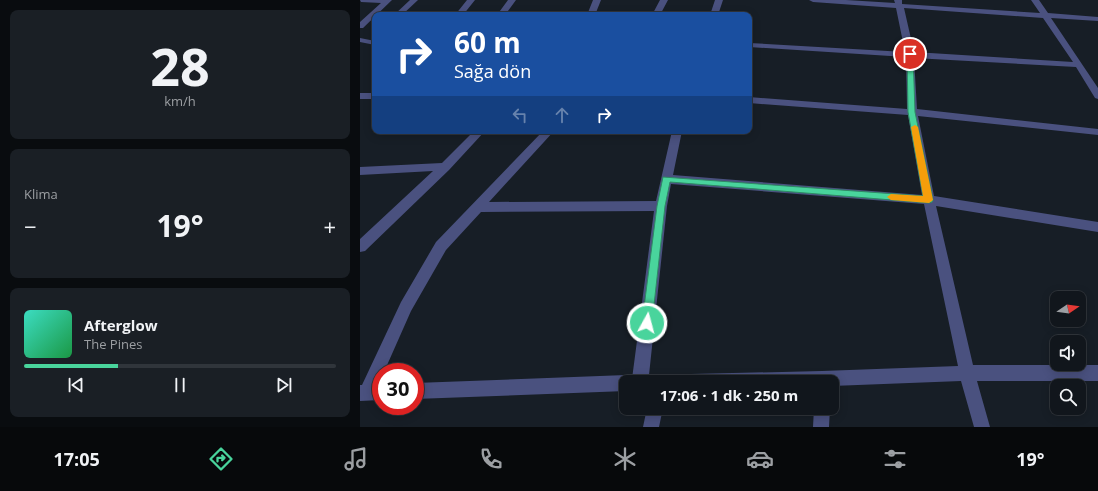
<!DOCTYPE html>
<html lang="tr">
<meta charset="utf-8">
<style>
body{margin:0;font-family:"Open Sans",sans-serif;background:#1a1f25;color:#f1f3f6;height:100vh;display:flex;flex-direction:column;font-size:15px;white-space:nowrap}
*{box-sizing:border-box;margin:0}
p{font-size:13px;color:#9c9fa3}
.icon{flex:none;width:22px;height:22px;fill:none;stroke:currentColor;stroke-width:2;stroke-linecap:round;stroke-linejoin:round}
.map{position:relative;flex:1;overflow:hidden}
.panel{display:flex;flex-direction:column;gap:10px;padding:10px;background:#090c0f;width:360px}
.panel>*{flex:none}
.guide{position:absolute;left:12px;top:12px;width:380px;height:122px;border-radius:8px;box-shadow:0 2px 10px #0003,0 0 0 1px #30353b;background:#1a4fa0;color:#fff;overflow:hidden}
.needle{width:26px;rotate:77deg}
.tools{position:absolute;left:690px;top:291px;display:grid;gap:8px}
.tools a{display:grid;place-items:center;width:36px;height:36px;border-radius:8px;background:#11161c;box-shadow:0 2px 10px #0003,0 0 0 1px #30353b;font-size:20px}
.speed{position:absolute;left:12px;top:363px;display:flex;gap:8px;font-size:20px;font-weight:700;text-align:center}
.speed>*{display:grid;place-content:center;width:52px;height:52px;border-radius:50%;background:#11161c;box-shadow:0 2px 10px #0003,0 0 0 1px #30353b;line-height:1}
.speed .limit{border:6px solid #d22;background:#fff;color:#111}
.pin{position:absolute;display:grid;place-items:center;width:34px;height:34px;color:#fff;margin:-17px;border:2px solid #fff;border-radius:50%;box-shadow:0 1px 4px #0007}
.me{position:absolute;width:44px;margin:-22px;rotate:7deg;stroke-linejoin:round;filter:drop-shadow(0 0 3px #0008)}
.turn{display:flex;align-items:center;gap:14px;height:84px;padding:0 16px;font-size:18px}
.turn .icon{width:52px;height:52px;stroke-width:2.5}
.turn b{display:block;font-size:28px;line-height:34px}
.lanes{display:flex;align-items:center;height:38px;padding:0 16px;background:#0003;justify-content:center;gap:20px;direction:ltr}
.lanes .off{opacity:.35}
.big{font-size:30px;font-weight:700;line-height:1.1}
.panel .widget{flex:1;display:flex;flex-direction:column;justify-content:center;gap:6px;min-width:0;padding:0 14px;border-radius:8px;background:#1a1f25}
.panel .dial{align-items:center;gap:0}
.dial b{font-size:52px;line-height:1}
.song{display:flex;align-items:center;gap:12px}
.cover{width:48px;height:48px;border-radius:6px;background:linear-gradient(135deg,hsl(170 70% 55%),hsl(140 70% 35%))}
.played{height:4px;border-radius:2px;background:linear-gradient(90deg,#49d49c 30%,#30353b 30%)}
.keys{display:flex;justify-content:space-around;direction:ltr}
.heat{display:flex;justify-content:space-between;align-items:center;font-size:22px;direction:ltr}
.trip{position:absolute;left:259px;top:375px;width:220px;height:40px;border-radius:8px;background:#11161c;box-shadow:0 2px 10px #0003,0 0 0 1px #30353b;font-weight:700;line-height:40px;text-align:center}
.tabs{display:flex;height:64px;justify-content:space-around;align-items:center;background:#07090b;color:#9c9fa3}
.tabs .icon{width:28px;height:28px}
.tabs .current{color:#49d49c}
.tabs b{font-size:18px;color:#f1f3f6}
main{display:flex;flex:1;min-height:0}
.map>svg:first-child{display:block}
</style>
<main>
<section class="panel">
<div class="widget dial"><b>28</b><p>km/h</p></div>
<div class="widget"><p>Klima</p>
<div class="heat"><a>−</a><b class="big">19°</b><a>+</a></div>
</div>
<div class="widget">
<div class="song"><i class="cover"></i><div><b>Afterglow</b><p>The Pines</p></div></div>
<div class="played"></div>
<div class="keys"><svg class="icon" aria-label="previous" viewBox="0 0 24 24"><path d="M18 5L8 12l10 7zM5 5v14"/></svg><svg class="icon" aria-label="pause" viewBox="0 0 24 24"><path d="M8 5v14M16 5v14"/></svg><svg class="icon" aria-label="next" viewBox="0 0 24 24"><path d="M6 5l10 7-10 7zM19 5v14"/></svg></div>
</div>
</section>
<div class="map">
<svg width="738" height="427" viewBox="0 0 738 427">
<rect width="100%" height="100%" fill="#171e26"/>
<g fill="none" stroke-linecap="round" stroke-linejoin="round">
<path fill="#4a517f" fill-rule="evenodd" d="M 0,0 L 32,0 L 3,28 L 0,28 L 0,22 L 21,3 L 1,2 Z
M 50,0 L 58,0 L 42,15 L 34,15 Z
M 107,0 L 115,0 L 103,15 L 95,15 Z
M 148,0 L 156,0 L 145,15 L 137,15 Z
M 233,0 L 241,0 L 235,15 L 227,15 Z
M 300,0 L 308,0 L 300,15 L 292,15 Z
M 355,0 L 363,0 L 358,15 L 350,15 Z
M 449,0 L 486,0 L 535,3 L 534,0 L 542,0 L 542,4 L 680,13 L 671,0 L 679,0 L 688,13 L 738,17 L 738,21 L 691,18 L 738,88 L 738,99 L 735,98 L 716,67 L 554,58 L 557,109 L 738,129 L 738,135 L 558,116 L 574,196 L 738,222 L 738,232 L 576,206 L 613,365 L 738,365 L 738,381 L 617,381 L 630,427 L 614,427 L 601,381 L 472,386 L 472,382 L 266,382 L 266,391 L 55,399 L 55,383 L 266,375 L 272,377 L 272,379 L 294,211 L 121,212 L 86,250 L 51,311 L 24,372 L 21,372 L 21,380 L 19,384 L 21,384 L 21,400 L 0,401 L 0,385 L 2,385 L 41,302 L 76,242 L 183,131 L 194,131 L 129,202 L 296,201 L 312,131 L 322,131 L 313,175 L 562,195 L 548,115 L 389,103 L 389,97 L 547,109 L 546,57 L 389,47 L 389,43 L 545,52 L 536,8 L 453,2 ZM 544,8 L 683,18 L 713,62 L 554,52 ZM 311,184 L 564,204 L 598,366 L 462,371 L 289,375 L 307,206 Z
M 0,38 L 15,41 L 15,45 L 0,42 Z
M 0,93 L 15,93 L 15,99 L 0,99 Z
M 114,131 L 125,131 L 89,170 L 5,251 L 0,252 L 0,239 L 73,171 L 0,175 L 0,167 L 82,163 Z
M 287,408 L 303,408 L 299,427 L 283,427 Z
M 454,408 L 470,408 L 469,427 L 453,427 Z"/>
</g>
<path fill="#49d49c" stroke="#2f8a65" d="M 550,52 L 553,54 L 555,112 L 573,200 L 572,202 L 569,203 L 310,182 L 305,206 L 292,323 L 291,327 L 287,329 L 283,327 L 282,323 L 297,206 L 303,177 L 563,196 L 548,112 L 547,54 Z"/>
<path fill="#f59e0b" d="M 555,125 L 558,127 L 573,200 L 569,203 L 531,200 L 527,197 L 531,194 L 563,196 L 551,127 Z"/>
</svg>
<div class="tools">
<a><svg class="needle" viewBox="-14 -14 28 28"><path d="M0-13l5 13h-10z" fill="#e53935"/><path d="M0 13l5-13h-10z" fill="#9c9fa3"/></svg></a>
<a><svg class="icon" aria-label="sound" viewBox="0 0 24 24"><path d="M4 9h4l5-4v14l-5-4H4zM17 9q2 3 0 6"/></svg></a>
<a><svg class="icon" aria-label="search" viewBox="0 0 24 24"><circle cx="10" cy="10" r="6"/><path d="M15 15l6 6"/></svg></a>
</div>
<div class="speed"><div class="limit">30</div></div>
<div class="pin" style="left:550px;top:54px;background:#d93025"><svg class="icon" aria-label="arrive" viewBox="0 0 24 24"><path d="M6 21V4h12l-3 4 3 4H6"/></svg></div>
<svg class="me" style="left:287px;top:323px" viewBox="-20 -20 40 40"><circle r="17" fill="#49d49c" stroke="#fff" stroke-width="3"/><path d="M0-11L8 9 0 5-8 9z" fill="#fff"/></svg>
<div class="trip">17:06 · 1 dk · 250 m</div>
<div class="guide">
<div class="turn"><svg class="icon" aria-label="right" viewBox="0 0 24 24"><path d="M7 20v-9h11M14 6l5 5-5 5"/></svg><div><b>60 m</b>Sağa dön</div></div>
<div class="lanes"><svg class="icon off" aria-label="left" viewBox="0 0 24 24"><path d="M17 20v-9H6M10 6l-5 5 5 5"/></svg><svg class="icon off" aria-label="ahead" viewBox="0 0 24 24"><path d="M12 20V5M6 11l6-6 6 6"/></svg><svg class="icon" aria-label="right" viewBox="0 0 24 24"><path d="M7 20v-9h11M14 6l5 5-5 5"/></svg></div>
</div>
</div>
</main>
<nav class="tabs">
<b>17:05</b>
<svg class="icon current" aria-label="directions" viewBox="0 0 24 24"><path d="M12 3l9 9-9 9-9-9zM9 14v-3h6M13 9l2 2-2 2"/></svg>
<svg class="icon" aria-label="music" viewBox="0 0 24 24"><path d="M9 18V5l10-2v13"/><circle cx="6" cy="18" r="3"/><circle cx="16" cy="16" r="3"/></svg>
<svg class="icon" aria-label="phone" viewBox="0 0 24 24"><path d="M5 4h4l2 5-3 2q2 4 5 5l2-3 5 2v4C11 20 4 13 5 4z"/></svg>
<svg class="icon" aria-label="climate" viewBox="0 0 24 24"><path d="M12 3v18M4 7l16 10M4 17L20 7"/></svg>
<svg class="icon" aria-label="car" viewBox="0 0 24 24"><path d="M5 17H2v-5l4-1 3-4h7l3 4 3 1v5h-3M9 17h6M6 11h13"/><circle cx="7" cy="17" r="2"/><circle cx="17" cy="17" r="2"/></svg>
<svg class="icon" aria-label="filters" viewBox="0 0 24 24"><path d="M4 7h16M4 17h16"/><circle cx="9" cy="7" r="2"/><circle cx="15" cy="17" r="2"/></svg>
<b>19°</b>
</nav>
